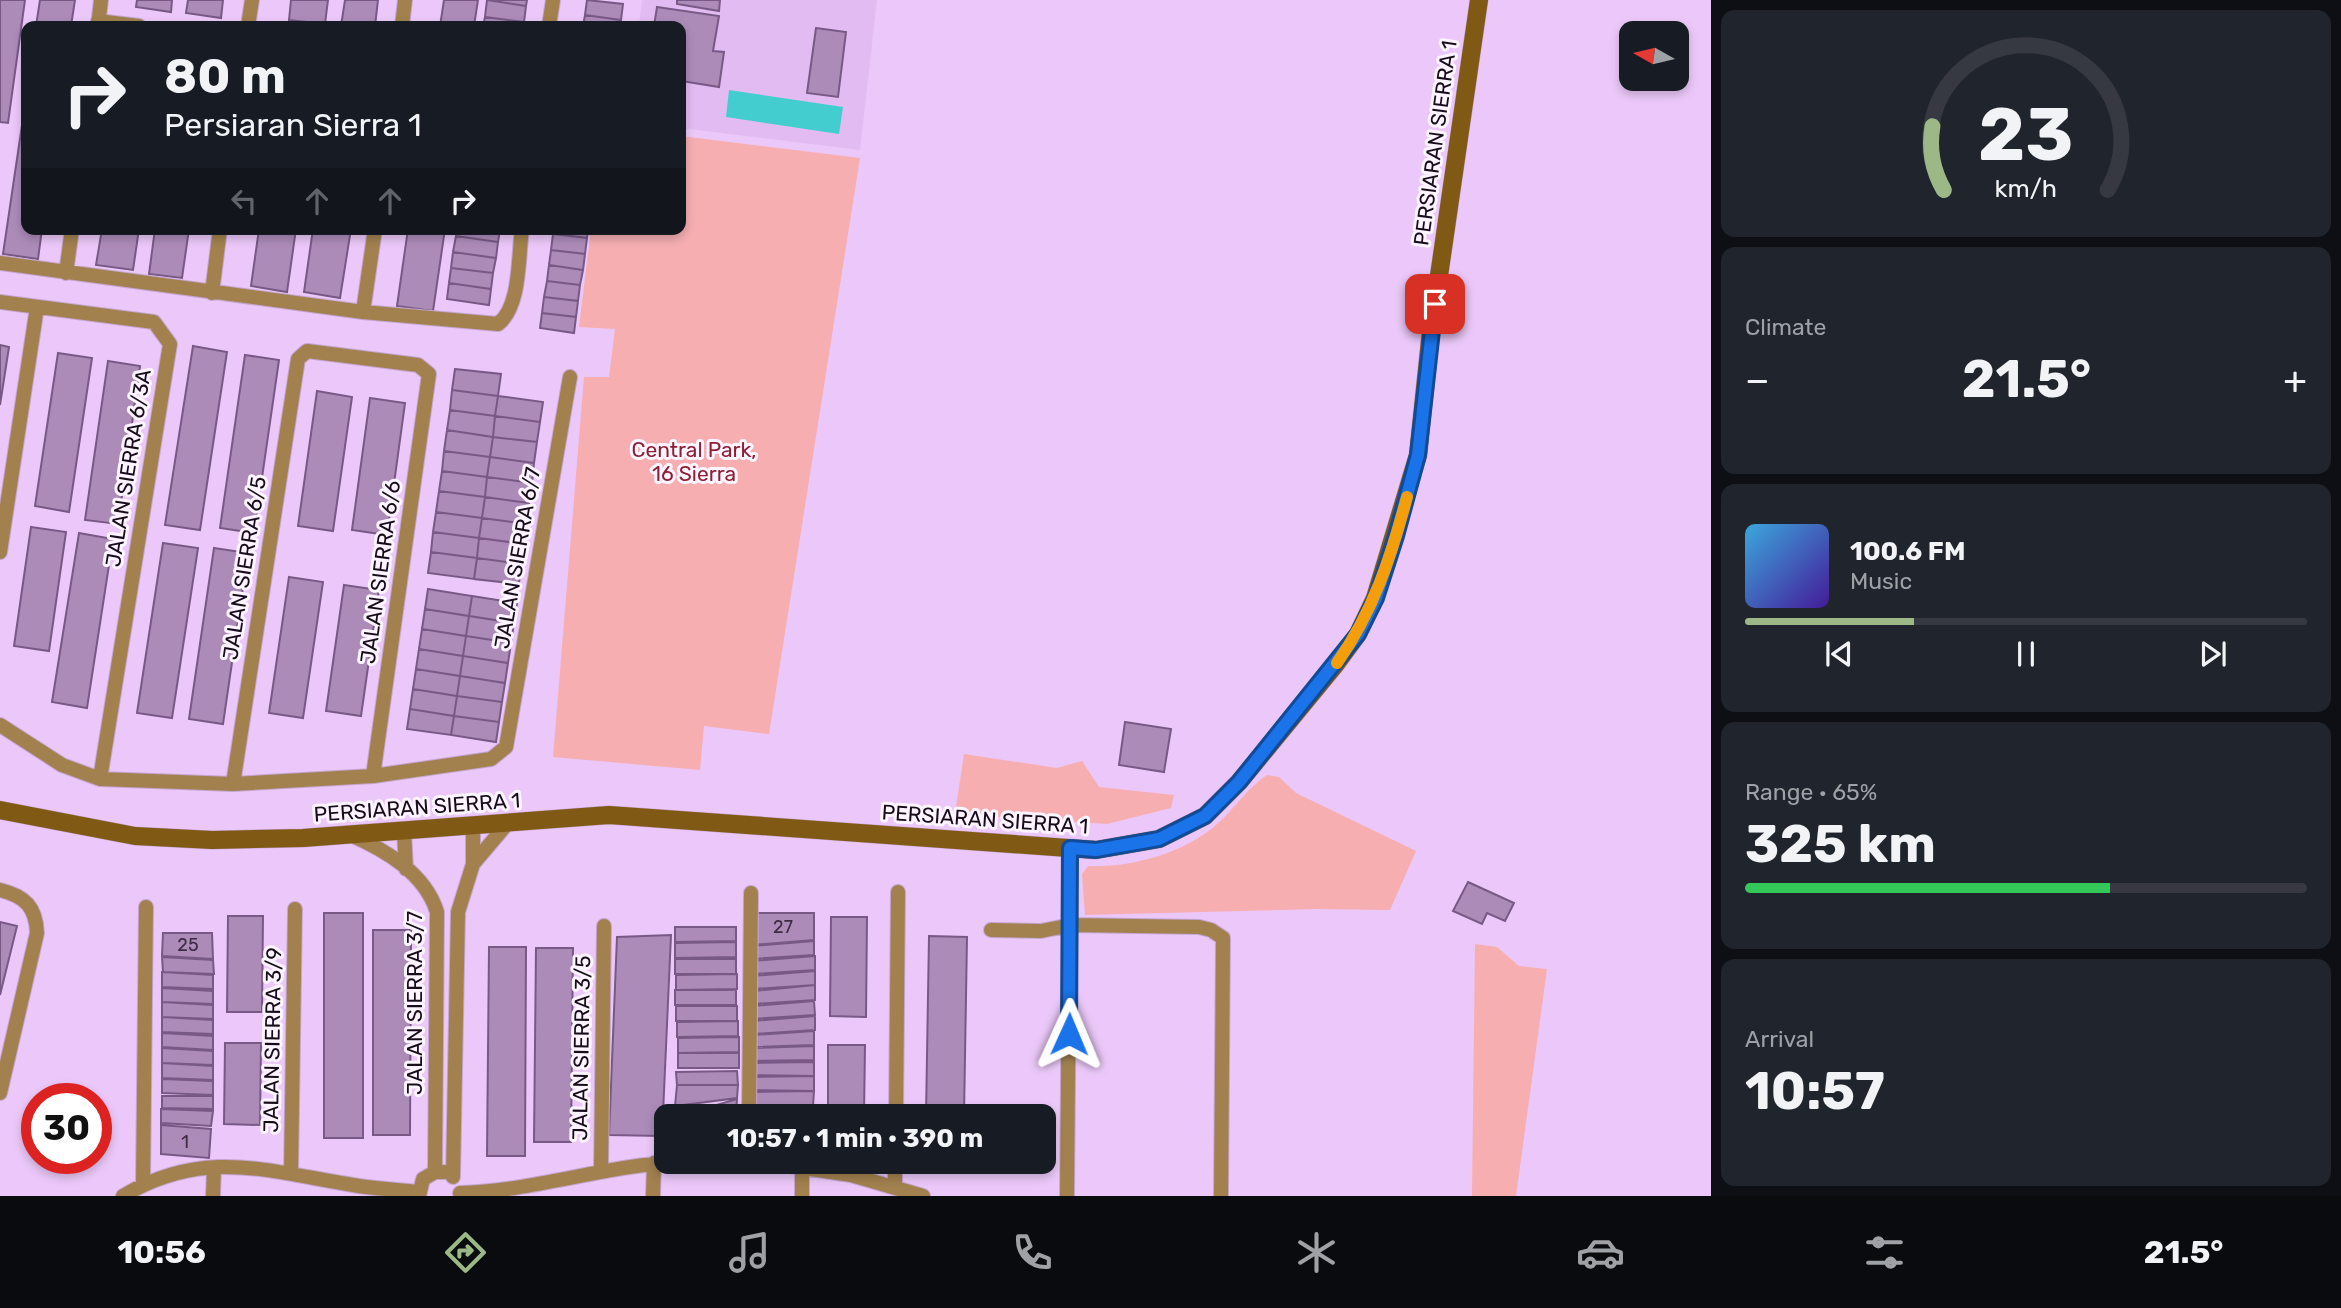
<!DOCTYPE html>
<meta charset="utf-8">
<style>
body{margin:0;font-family:Rubik,sans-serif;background:#20242c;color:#f1f3f6;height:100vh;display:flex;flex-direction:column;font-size:26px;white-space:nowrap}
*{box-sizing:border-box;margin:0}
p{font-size:23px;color:#9ea1a6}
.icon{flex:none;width:38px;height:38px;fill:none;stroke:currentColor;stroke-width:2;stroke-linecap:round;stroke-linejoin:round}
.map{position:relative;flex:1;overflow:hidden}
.panel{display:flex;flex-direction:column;gap:10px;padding:10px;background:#0d0f14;width:630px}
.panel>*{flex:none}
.hud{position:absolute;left:21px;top:21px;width:665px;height:214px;border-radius:14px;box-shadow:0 4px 10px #0003;background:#171b24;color:#f1f3f6;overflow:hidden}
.needle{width:46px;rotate:278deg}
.tools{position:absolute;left:1619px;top:21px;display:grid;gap:14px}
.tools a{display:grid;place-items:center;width:70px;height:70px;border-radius:14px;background:#171b24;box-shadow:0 4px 10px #0003;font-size:35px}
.speed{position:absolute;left:21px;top:1083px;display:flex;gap:14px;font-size:35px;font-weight:700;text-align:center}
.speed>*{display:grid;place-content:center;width:91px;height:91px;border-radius:50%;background:#171b24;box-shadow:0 4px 10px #0003;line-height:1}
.speed .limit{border:10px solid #d22;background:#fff;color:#111}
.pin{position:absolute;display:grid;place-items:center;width:60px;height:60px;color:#fff;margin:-30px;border-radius:14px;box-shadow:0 4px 10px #0006}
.me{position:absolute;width:77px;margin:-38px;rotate:1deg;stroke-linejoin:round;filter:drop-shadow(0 0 5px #0008)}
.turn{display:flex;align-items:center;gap:24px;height:147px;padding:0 28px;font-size:32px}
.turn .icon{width:91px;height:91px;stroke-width:2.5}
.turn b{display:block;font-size:49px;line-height:60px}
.lanes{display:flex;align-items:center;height:66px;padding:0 28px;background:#0003;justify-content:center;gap:35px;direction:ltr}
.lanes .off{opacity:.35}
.big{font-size:52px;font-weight:700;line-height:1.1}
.panel .card{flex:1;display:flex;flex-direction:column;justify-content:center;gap:10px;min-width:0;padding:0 24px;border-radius:14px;background:#20242c}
.panel .dial{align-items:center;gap:0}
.dial svg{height:182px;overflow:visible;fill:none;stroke:#363941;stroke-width:7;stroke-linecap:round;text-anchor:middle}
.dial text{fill:#f1f3f6;stroke:none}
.song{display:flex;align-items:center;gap:21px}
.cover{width:84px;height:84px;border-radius:10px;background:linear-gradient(135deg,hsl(200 70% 55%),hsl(260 70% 35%))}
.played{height:7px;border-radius:4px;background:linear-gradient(90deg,#9cb887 30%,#363941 30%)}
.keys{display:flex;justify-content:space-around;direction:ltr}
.heat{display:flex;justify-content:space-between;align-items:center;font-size:38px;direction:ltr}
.charge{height:10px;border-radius:5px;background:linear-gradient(90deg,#34c759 65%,#363941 0)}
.trip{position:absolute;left:654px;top:1104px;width:402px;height:70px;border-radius:14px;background:#171b24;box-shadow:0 4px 10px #0003;font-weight:700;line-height:70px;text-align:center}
.tabs{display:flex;height:112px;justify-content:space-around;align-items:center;background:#090b0e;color:#9ea1a6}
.tabs .icon{width:49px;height:49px}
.tabs .selected{color:#9cb887}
.tabs b{font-size:32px;color:#f1f3f6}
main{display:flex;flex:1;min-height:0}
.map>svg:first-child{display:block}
</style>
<main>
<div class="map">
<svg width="1711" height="1196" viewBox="0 0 1711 1196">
<rect width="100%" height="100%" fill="#ebc8f9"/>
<path fill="#e2bbf2" d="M 642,0 L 877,0 L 860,150 L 681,128 L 681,26 L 639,26 Z"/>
<path fill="#f6aeb1" d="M 681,136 L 860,158 L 769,734 L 704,726 L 700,770 L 553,757 L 584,377 L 609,377 L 615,329 L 579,327 L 591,229 L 681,229 Z
M 964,754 L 1057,768 L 1082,761 L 1099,787 L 1174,795 L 1171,808 L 1107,824 L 955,814 Z
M 1267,775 L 1279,777 L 1296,793 L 1416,851 L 1390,910 L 1316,909 L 1085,915 L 1082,874 L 1088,866 C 1131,868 1184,853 1216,825 C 1234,810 1247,788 1267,775 Z
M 1475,944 L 1497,947 L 1519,966 L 1547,969 L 1516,1196 L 1472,1196 Z"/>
<path fill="#44cdcf" d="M 729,90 L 843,107 L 839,134 L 726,117 Z"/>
<path fill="#ac8bb9" stroke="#785985" stroke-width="2" d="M 0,0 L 25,0 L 8,123 L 0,122 Z
M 40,0 L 75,0 L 71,26 L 36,26 Z
M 137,0 L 172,0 L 171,12 L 136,7 Z
M 188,0 L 223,0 L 221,18 L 186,13 Z
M 291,0 L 328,0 L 325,24 L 289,20 Z
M 345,0 L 378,0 L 375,26 L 341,26 Z
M 444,0 L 478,0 L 474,26 L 440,26 Z
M 487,0 L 527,0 L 526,6 Z
M 487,0 L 526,6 L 524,22 L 485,17 Z
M 587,0 L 623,4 L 621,20 L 585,15 Z
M 677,0 L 720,0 L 719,11 L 677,4 Z
M 657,7 L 719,16 L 713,51 L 724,52 L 719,87 L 681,81 L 681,26 L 654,26 Z
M 585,15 L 621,20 L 620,26 L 583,26 Z
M 485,17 L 524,22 L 523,26 L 483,26 Z
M 816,28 L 846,32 L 838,97 L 807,93 Z
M 26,98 L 26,229 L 42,229 L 38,259 L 3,254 Z
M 102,229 L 139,229 L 133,270 L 96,265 Z
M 155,229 L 189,229 L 182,278 L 149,274 Z
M 259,229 L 296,229 L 287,292 L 251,286 Z
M 313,229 L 351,229 L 340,298 L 304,292 Z
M 408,229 L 445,229 L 433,311 L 397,306 Z
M 457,229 L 500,229 L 498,242 L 456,236 Z
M 554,229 L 588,229 L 587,238 L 553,234 Z
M 553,234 L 587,238 L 585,254 L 551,250 Z
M 456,236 L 498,242 L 496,258 L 453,252 Z
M 551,250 L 585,254 L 583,270 L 549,265 Z
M 453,252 L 496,258 L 493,273 L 451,268 Z
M 549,265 L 583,270 L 580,285 L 547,281 Z
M 451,268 L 493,273 L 491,289 L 449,283 Z
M 547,281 L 580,285 L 578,301 L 544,297 Z
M 449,283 L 491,289 L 489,305 L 447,299 Z
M 544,297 L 578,301 L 576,317 L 542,313 Z
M 542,313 L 576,317 L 574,333 L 540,328 Z
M 0,345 L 9,347 L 0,405 Z
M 193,346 L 227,352 L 200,530 L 165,525 Z
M 58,353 L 92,358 L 69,512 L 35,506 Z
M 245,355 L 279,360 L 254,533 L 220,528 Z
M 108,361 L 140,366 L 118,524 L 85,520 Z
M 455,369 L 501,374 L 498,396 L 452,390 Z
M 452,390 L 498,396 L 495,416 L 450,410 Z
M 317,391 L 352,397 L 333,531 L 298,526 Z
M 498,396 L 543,402 L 540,422 L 495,416 Z
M 370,398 L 405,403 L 387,535 L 352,530 Z
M 450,410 L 495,416 L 493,437 L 447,430 Z
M 495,416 L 540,422 L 537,442 L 493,437 Z
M 447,430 L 493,437 L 490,457 L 444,451 Z
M 493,437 L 537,442 L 534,463 L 490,457 Z
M 444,451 L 490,457 L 487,477 L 442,471 Z
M 490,457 L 534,463 L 532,483 L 487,477 Z
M 442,471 L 487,477 L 485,497 L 439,491 Z
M 487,477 L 532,483 L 529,503 L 485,497 Z
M 439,491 L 485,497 L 482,518 L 436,512 Z
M 485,497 L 529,503 L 526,524 L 482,518 Z
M 436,512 L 482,518 L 479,538 L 433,532 Z
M 482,518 L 526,524 L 524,544 L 479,538 Z
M 31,527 L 66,532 L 49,651 L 14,646 Z
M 433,532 L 479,538 L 477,558 L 431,552 Z
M 79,533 L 113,539 L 87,708 L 52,702 Z
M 479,538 L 524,544 L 521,564 L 477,558 Z
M 163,543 L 198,548 L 172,718 L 137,713 Z
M 214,548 L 248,553 L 223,724 L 189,719 Z
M 431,552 L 477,558 L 474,579 L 428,573 Z
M 477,558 L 521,564 L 519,584 L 474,579 Z
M 289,577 L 323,582 L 303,718 L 269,713 Z
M 344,585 L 379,590 L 361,716 L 326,711 Z
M 428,589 L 472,596 L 469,616 L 425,609 Z
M 472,596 L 517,603 L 514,623 L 469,616 Z
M 425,609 L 469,616 L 466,636 L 422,629 Z
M 469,616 L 514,623 L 511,643 L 466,636 Z
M 422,629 L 466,636 L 463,656 L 419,649 Z
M 466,636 L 511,643 L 508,663 L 463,656 Z
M 419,649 L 463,656 L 460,676 L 416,669 Z
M 463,656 L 508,663 L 505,683 L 460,676 Z
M 416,669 L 460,676 L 457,696 L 413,689 Z
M 460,676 L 505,683 L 502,702 L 457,696 Z
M 413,689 L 457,696 L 454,716 L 410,709 Z
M 457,696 L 502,702 L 499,722 L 454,716 Z
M 410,709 L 454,716 L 451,735 L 407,729 Z
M 454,716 L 499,722 L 496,742 L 451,735 Z
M 1125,722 L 1171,729 L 1164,772 L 1119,765 Z
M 1468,882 L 1514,903 L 1505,921 L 1487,913 L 1482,924 L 1453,911 Z
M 324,913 L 363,913 L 363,1138 L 324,1138 Z
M 753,913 L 814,913 L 814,940 L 752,945 Z
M 228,916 L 263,916 L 262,1012 L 227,1012 Z
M 831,917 L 867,917 L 866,1017 L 830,1016 Z
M 0,922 L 17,926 L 0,995 Z
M 675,927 L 736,927 L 736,941 L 675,942 Z
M 373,930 L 411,930 L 410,1135 L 373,1135 Z
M 163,933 L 212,933 L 213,959 L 162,956 Z
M 671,935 L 662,1136 L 609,1135 L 617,937 Z
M 929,936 L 967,937 L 964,1116 L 926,1116 Z
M 814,941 L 814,955 L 752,959 L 752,946 Z
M 736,942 L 736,957 L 675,958 L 675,943 Z
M 489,947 L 526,947 L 525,1156 L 487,1156 Z
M 536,948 L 573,948 L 571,1142 L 534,1142 Z
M 815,956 L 815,970 L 753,974 L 753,961 Z
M 162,957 L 213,960 L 214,974 L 163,972 Z
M 675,959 L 736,959 L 736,974 L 675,974 Z
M 815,971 L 815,985 L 753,989 L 752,976 Z
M 162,972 L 213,975 L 213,989 L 162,987 Z
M 737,974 L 737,989 L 676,990 L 676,975 Z
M 815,985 L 815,1000 L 753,1004 L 753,991 Z
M 162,988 L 213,991 L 213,1004 L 162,1002 Z
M 675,990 L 736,990 L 736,1005 L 675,1005 Z
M 814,1001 L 815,1015 L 752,1019 L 752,1006 Z
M 162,1002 L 213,1005 L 213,1019 L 162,1017 Z
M 676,1006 L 737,1006 L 737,1021 L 676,1021 Z
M 815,1016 L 815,1030 L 753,1034 L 753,1021 Z
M 162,1017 L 213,1020 L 213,1034 L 162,1032 Z
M 738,1021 L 738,1036 L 677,1037 L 677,1022 Z
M 814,1031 L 814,1045 L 753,1047 L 753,1035 Z
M 162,1033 L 213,1036 L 213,1050 L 162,1047 Z
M 739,1037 L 739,1052 L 678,1053 L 678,1038 Z
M 225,1043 L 261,1043 L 260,1125 L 224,1124 Z
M 828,1045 L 865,1045 L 864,1116 L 828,1116 Z
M 814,1046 L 814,1060 L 753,1061 L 753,1048 Z
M 162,1048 L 213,1051 L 213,1065 L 162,1063 Z
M 678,1053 L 739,1053 L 739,1068 L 678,1068 Z
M 814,1062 L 814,1076 L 753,1075 L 753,1063 Z
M 162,1063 L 213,1066 L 213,1080 L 162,1078 Z
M 737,1071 L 738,1085 L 677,1085 L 676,1072 Z
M 814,1076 L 814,1091 L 753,1090 L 753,1077 Z
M 162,1079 L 213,1081 L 213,1095 L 162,1093 Z
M 677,1085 L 738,1085 L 737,1098 L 675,1106 Z
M 814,1091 L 813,1106 L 753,1105 L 753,1092 Z
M 162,1096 L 213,1096 L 213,1109 L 162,1108 Z
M 737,1099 L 736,1116 L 678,1116 Z
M 814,1106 L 814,1116 L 753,1116 L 753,1107 Z
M 161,1109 L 213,1111 L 211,1126 L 161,1123 Z
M 161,1125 L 211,1129 L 209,1158 L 161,1154 Z"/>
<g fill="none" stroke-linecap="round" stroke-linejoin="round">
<defs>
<path id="street" d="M 98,21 L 139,26
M 98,26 L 101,0
M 248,26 L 252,0
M 402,26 L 405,0
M 549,26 L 553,0
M 0,263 L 363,312 L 498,324 C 521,307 518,256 522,229
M 66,273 L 72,229
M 212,293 L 220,229
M 0,302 L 154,322 L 170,344 L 100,779
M 363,312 L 375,229
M 0,552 L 37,307
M 0,725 L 62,765 L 100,779 L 233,784 L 373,776 L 491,759 L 506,747 L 570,377
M 233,784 L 298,359 L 307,351 L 418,365 L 429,374 L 373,776
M 404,831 L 406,869
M 351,835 C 385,850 425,873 437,912 L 435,1172
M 473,864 L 473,826
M 0,890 C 25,896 36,907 37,933 L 0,1093
M 991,930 L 1041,931 L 1071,925 L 1199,927 L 1211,930 L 1223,938 L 1221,1196
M 749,1116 L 751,893
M 896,1116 L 898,892
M 762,1162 L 851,1175 L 923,1196
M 601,1171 L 604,926
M 291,1172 L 295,909
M 453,1177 L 458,912 L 473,864 L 507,824
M 143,1184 L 146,907
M 895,1186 L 895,1162
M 460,1193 C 537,1191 607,1164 684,1162
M 123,1196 C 207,1146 272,1173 359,1186 C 379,1189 399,1190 419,1192
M 213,1196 L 214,1168
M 419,1196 L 423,1179 L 435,1172 L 444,1172
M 653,1196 L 654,1163
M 802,1196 L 802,1166
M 1067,1196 L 1070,848"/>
<path id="secondary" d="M 0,810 L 135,836 L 212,840 L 303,838 L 609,815 L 1096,850 L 1159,839 L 1205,816 L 1239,782 L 1336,664 L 1358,634 L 1375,598 L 1418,455 L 1431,331 L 1479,0"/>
</defs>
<use href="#street" stroke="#c5a6d1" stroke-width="16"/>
<use href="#secondary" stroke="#c5a6d1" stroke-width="19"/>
<use href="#street" stroke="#a2814f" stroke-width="14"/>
<use href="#secondary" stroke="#805914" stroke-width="18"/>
</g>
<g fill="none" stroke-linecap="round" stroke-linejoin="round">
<defs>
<path id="route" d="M 1069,1034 L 1070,848 L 1096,850 L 1159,839 L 1205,816 L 1239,782 L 1358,634 L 1376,598 L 1396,536 L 1418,455 L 1435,304"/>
</defs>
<use href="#route" stroke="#114b97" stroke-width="18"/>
<use href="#route" stroke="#1a73e8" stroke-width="12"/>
<path stroke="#f59e0b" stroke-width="12" d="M 1337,663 C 1373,612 1391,557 1407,497"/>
</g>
<g text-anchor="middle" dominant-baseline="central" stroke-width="6" stroke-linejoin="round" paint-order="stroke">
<g font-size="18" fill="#3c2b43">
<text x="783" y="927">27</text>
<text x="188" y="945">25</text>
<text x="185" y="1142">1</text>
</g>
<g font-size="21" fill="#170b1c" stroke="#fcf5ff">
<text transform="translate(1435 143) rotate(-82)">PERSIARAN SIERRA 1</text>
<text transform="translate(128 468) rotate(-81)">JALAN SIERRA 6/3A</text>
<text transform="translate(517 558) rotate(-80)">JALAN SIERRA 6/7</text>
<text transform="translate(244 568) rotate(-81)">JALAN SIERRA 6/5</text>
<text transform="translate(380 572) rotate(-82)">JALAN SIERRA 6/6</text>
<text transform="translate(417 807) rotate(-4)">PERSIARAN SIERRA 1</text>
<text transform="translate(985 819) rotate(4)">PERSIARAN SIERRA 1</text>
<text transform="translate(414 1003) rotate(-90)">JALAN SIERRA 3/7</text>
<text transform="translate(272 1040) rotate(-89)">JALAN SIERRA 3/9</text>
<text transform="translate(581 1048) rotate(-89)">JALAN SIERRA 3/5</text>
</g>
<g font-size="21" fill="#8d1e33" stroke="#fcf5ff">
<text x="694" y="449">Central Park,<tspan x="694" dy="24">16 Sierra</tspan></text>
</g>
</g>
</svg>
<div class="tools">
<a><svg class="needle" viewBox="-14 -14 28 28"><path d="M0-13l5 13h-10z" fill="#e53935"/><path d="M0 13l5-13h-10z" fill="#9ea1a6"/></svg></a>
</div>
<div class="speed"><div class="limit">30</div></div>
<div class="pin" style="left:1435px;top:304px;background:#d93025"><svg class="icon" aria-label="arrive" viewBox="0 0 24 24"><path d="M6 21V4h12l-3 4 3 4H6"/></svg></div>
<svg class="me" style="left:1069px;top:1034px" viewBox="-20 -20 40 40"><path d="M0-17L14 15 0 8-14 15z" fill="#1a73e8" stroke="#fff" stroke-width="4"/></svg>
<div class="trip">10:57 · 1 min · 390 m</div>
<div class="hud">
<div class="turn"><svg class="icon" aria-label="right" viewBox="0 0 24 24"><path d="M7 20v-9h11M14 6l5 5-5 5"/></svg><div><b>80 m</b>Persiaran Sierra 1</div></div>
<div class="lanes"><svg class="icon off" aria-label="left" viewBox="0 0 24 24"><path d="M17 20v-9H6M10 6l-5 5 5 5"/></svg><svg class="icon off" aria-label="ahead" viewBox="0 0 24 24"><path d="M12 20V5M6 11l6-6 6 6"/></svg><svg class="icon off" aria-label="ahead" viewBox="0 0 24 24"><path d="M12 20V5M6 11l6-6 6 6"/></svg><svg class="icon" aria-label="right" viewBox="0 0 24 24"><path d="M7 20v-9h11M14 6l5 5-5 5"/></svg></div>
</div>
</div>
<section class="panel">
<div class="card dial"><svg viewBox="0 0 100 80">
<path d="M14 69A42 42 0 1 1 86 69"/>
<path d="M14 69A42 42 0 0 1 9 41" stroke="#9cb887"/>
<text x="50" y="56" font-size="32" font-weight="700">23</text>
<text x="50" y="72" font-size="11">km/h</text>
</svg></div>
<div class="card"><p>Climate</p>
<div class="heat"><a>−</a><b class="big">21.5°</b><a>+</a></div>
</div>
<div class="card">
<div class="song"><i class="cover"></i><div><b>100.6 FM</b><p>Music</p></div></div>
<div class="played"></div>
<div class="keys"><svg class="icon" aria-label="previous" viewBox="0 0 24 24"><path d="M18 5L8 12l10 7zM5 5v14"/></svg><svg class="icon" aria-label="pause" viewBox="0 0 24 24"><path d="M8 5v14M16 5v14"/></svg><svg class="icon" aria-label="next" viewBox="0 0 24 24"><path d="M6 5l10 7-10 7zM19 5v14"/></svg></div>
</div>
<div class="card"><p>Range · 65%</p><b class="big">325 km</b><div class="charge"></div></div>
<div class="card"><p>Arrival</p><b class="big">10:57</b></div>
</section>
</main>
<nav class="tabs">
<b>10:56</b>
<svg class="icon selected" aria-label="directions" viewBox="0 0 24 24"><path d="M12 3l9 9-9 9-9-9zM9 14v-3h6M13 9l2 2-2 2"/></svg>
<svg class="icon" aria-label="music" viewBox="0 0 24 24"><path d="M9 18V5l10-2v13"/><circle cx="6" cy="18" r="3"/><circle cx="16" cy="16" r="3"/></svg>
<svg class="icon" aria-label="phone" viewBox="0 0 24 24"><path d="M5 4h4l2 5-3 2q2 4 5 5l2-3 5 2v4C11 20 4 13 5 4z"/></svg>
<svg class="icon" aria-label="climate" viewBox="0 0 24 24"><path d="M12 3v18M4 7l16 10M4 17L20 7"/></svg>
<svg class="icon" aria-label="car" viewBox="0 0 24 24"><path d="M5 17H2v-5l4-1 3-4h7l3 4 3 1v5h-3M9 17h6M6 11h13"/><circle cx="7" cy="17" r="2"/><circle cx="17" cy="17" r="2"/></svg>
<svg class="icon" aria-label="filters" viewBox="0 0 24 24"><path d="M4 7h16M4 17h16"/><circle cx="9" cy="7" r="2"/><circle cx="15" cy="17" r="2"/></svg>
<b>21.5°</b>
</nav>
